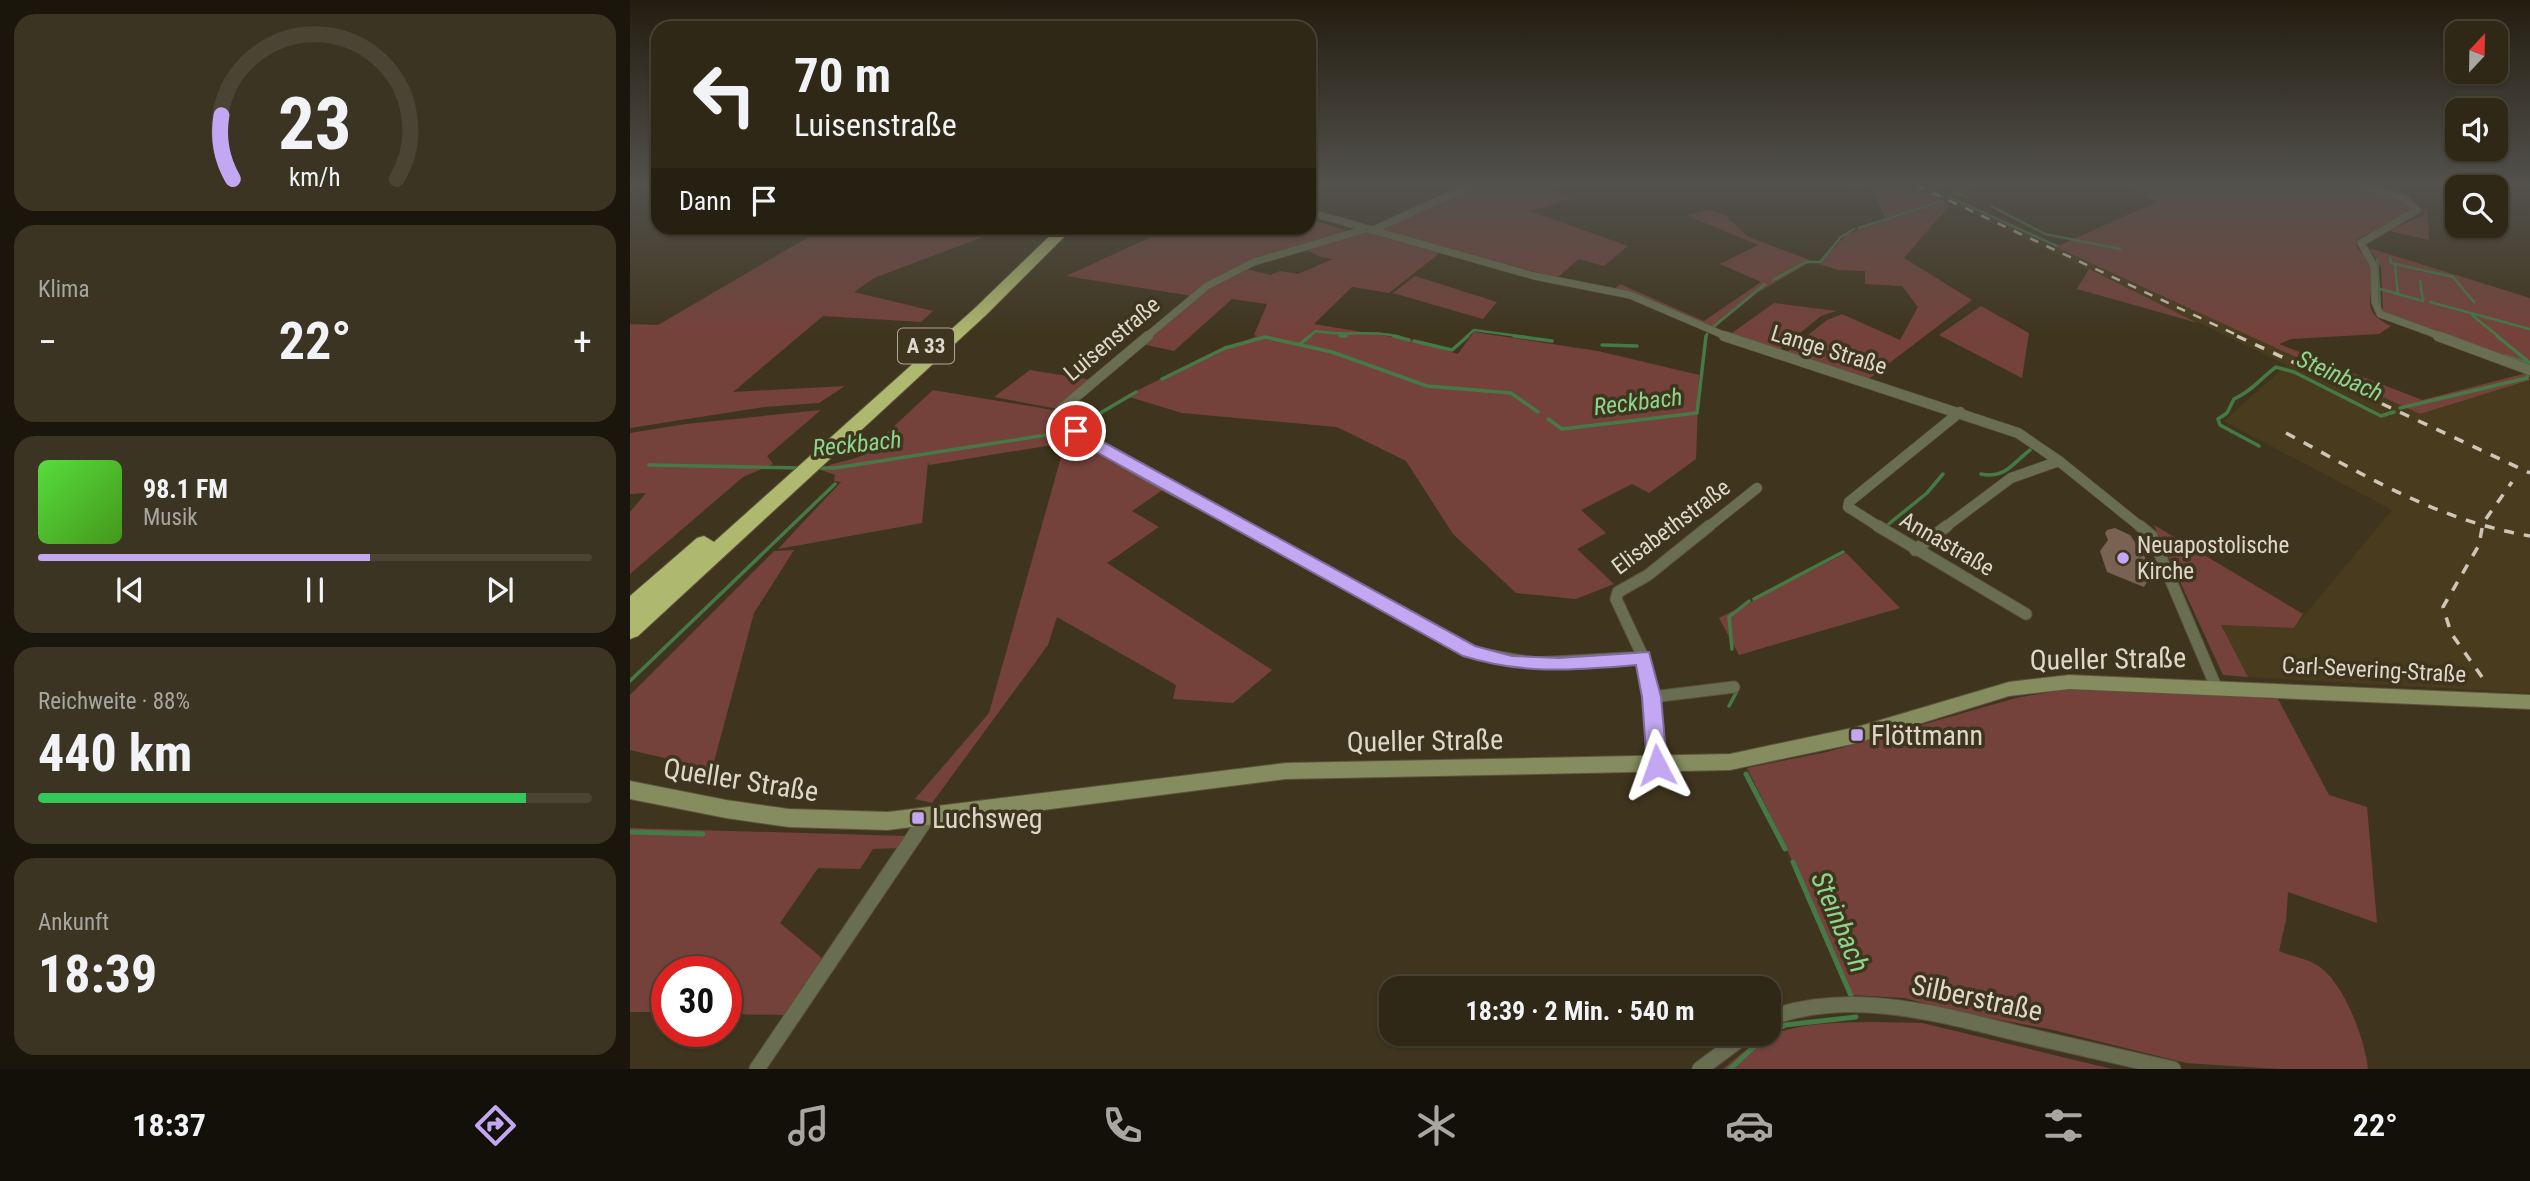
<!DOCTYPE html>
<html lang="de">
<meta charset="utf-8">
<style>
body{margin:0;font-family:"Roboto Condensed",sans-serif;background:#3b3423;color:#f1f3f6;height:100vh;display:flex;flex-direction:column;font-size:26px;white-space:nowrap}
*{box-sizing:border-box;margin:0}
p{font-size:23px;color:#a7a6a1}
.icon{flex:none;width:38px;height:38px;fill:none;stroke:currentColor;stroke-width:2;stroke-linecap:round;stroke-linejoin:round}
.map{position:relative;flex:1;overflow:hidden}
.side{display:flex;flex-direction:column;gap:14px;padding:14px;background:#1a160c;width:630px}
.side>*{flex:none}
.top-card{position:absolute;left:21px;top:21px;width:665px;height:214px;border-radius:21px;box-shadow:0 2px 5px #0004,0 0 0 2px #4a4435;background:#2f2816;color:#f1f3f6;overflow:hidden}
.needle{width:46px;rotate:22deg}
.controls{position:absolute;left:1815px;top:21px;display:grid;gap:14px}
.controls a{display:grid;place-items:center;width:63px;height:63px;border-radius:14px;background:#2f2816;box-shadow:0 2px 5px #0004,0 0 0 2px #4a4435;font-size:35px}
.speed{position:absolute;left:21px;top:956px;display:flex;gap:14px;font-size:35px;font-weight:700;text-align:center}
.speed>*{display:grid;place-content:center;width:91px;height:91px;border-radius:50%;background:#2f2816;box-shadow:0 2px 5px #0004,0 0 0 2px #4a4435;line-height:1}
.speed .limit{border:10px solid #d22;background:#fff;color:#111}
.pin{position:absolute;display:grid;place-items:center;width:60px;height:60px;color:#fff;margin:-30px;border:4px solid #fff;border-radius:50%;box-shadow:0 2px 7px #0007}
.me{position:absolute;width:77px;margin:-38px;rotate:356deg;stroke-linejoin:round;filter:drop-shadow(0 0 5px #0008)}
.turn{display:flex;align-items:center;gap:24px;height:147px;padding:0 28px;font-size:32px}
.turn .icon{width:91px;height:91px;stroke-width:2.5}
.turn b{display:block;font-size:49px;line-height:60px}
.then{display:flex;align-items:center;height:66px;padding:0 28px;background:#0003;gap:14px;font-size:26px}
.big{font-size:52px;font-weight:700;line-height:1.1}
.side .card{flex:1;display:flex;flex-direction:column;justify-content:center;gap:10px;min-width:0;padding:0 24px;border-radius:21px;background:#3b3423}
.side .dial{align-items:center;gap:0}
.dial svg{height:182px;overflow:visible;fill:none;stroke:#4a4435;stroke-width:7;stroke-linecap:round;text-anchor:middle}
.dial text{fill:#f1f3f6;stroke:none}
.song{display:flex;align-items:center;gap:21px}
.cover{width:84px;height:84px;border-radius:10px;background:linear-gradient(135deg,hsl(110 70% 55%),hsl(100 70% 35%))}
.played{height:7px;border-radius:4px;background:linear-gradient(90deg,#c3a7f2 60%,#4a4435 60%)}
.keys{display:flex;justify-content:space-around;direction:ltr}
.heat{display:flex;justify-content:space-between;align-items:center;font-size:38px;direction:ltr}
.charge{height:10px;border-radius:5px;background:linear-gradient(90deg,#34c759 88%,#4a4435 0)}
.trip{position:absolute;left:749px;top:976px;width:402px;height:70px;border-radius:21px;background:#2f2816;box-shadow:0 2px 5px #0004,0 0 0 2px #4a4435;font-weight:700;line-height:70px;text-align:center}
.dock{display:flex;height:112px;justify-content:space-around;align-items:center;background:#131009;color:#a7a6a1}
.dock .icon{width:49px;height:49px}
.dock .active{color:#c3a7f2}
.dock b{font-size:32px;color:#f1f3f6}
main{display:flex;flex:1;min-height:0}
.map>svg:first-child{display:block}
</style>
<main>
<section class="side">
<div class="card dial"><svg viewBox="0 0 100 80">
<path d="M14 69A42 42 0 1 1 86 69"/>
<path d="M14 69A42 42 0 0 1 9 41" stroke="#c3a7f2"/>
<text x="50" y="56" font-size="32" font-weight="700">23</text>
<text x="50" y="72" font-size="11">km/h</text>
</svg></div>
<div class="card"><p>Klima</p>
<div class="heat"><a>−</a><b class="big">22°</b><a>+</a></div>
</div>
<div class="card">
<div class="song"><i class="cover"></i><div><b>98.1 FM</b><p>Musik</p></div></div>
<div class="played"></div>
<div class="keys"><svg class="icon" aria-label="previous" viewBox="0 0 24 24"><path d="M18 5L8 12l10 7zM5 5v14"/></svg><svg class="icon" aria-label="pause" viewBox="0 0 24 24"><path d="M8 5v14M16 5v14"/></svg><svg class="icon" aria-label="next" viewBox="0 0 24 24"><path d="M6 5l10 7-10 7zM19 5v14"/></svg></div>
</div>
<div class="card"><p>Reichweite · 88%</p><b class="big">440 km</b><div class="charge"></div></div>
<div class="card"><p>Ankunft</p><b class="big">18:39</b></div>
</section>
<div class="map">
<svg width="1900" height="1069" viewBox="0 0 1900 1069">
<rect width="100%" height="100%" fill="#3f351e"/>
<path fill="#493c1e" d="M 1281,185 L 1293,185 L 1790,414 L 1900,380 L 1900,693 L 1618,677 L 1591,625 L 1664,628 L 1762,510 L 1594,421 L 1657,365 Z"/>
<path fill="#75423b" d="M 848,185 L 907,185 L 943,198 L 900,211 L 998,246 L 974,266 L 949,259 L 927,278 L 751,229 Z
M 1216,185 C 1251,185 1292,179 1319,206 L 1274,258 L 1342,300 L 1236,381 L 1157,357 L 1158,351 L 1197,320 L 1212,314 L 1270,340 L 1288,307 L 1272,286 L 1235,284 L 1235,271 L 1208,270 L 1189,264 L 1217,234 L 1281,211 L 1255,218 L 1242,187 L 1219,188 Z
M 1493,185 L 1727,185 L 1760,193 L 1783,207 L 1781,214 L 1728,239 L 1726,246 C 1730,252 1738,259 1740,265 C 1750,294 1723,308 1761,326 L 1749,334 L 1661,339 L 1649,344 L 1792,400 L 1897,373 L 1900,380 L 1790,414 L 1426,247 L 1526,202 Z
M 1795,209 L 1797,209 L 1799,240 L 1758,231 L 1794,215 Z
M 1079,210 L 1095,215 L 1117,236 L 1182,261 L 1127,293 L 1083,329 L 984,289 L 990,284 L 1074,321 L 1131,282 L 1090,264 L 1128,245 L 1056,215 Z
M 679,219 L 721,232 L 625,261 L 562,296 L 436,276 L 541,228 L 679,228 Z
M 194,228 L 377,228 L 244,278 L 224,292 L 303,311 L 291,322 L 193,316 L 103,392 L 215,386 L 189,403 L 134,407 L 0,428 L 0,324 L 28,325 Z
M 733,231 L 811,252 L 759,293 L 722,287 L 684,324 L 786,341 L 828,354 L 844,332 L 968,351 L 1069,375 L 1066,459 L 1019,493 L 1002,484 L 951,510 L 976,533 L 947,549 L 984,584 L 946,599 L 886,593 L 823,534 L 776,461 L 707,427 L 552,413 L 496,396 L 567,361 L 627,336 L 624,335 L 637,304 L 602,299 L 544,351 L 512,344 L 566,297 L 612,268 L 641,275 L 650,271 L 668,274 L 703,259 L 690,257 L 675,249 Z
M 1739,248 L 1900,298 L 1900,365 L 1753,312 L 1751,267 Z
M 1459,269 L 1568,323 L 1447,289 Z
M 785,276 L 867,302 L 853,319 L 763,293 Z
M 1144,303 L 1206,311 L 1191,316 L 1149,350 L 1099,335 Z
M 1351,306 L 1399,333 L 1392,378 L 1309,335 Z
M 400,370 L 462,380 L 428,409 L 364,397 Z
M 303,390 L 429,411 L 445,431 L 418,416 L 452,442 L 534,489 L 502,511 L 529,527 L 477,563 L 642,670 L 603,703 L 543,699 L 546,685 L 427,617 L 418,645 L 302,803 L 285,799 L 359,713 L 435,443 L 299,465 L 298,462 L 292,523 L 148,549 L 211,482 L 204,481 L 205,475 L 191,470 C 202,461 220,462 233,455 Z
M 191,410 L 137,456 L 143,464 L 113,477 L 0,574 L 0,512 L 16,493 L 0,494 L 0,433 L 56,424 Z
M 1524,525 L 1673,614 L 1664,628 L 1591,625 L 1618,677 L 1593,675 Z
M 164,550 L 124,613 L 82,769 L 0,750 L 0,695 L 144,551 Z
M 1216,553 L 1270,608 L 1109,655 L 1089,618 Z
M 1442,688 L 1648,699 L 1699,795 L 1737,807 L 1747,923 L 1658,892 L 1656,920 L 1649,951 C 1660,956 1674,958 1685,964 C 1713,979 1735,1039 1738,1069 L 1648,1069 L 1556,1063 L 1419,1029 L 1318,1010 L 1275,998 L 1220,995 L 1154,843 L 1117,768 L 1197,752 L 1386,698 Z
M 0,828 L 276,836 L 271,848 L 243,849 L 230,869 L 188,868 L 150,923 L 193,959 L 155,1015 L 96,1014 L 96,971 L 37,971 L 37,1012 L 0,1012 Z
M 1241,1022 L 1292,1023 L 1482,1069 L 1093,1069 C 1106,1059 1118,1046 1133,1039 C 1166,1022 1204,1023 1241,1022 Z"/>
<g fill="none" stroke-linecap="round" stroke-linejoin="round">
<path stroke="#457945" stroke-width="2.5" d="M 1324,193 L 1337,197
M 1326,193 L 1346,185
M 1319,197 L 1427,246
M 1361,206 L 1415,234 L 1490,249
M 1229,228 L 1312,201
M 1760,258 L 1761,263 L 1823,277 L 1844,302
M 1747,260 L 1750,306
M 1765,266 L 1768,294
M 1143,280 L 1176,262 L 1190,262 L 1211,237 L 1224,229
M 1750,289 L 1793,301 L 1790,281
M 1800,302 L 1900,329
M 1842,315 L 1869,337
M 1083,327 L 1135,284
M 634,337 L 637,337
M 678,337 L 686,331 C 715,337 742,329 770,337
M 836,337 L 844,330 L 896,337
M 1076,337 L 1077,334"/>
<path stroke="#457945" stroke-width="3.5" d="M 710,336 L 716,336
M 764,336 L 779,340
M 884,336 L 922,341
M 1867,336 L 1900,363
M 784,341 L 822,350 L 838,336
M 669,345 L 680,336
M 972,345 L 1007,346
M 1875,356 L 1900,364
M 532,379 L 595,348 L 635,337 L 702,352 L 797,386 L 881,393 L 908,412
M 1770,408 L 1897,378 L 1899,372
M 918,419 L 932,429 L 1067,413 L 1076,336
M 450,425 L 506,392
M 1629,446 L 1590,425 L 1588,419 L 1597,413 L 1604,399 C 1621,392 1631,378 1646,367 L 1664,372 L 1751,416 L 1764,412
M 19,465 L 171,468
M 185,468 L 205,468 L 436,432
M 1351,474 C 1375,479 1382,464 1400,450
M 1255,527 L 1297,493 L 1313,474
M 1124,599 L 1213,552
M 1102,649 L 1099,617 L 1119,601
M 0,681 L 205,484
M 1099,706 L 1107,691"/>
<path stroke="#457945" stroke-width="5" d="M 1116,774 L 1155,849
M 0,832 L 73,834
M 1163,862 L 1222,998
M 1139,1034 L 1155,1025 L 1226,1017
M 1100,1069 L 1138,1034"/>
</g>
<path fill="#796251" d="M 1485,528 L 1500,535 L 1514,555 L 1523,580 L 1518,580 L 1514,587 L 1477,572 L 1470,551 L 1478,540 L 1475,533 L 1477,530 Z"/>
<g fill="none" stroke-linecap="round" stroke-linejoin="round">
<defs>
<path id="street-far3" d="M 1731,185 L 1774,198 L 1787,210 L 1731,243 L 1744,266 L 1745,302 L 1750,314 L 1813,337
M 679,212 L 904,276 L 1000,295 L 1098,337
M 743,230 L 842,185
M 516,337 L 577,286 L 624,262 L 736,229"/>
<path id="street-far2" d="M 518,336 L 430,410 C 439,442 580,509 615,528
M 1094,336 L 1388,433 L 1429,461 L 1512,528
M 1808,336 L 1900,370
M 1077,528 L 1127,488
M 1251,528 L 1218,507 L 1219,502 L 1330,412
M 1314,528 L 1381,478 L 1429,461"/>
<path id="street-far1" d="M 612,526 L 840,652 L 904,663 L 1013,657
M 1248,526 L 1396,614
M 1510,526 L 1522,536 L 1586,687
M 1285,550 L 1317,526
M 1022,697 L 1104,687
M 1027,765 L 1022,697 L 1013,657 L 986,599 L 988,592 L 1018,575 L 1079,526"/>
<path id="street" d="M 1139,1018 C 1221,989 1305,1013 1386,1033 C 1439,1045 1491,1057 1543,1069
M 127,1069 L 298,816
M 1070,1069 L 1117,1034"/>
<path id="secondary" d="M 1439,675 L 1900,695 L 1900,709 L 1439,689 L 1379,696 L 1227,743 L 1100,770 L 656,779 L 258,830 L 159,827 L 96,818 L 0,799 L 0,781 L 96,800 L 159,809 L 258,812 L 656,763 L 1100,754 L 1227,727 L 1379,682 Z"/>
<path id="highway" d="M 428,228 L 443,228 L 356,315 L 8,636 L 0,639 L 0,596 L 67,538 L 74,536 L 84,542 L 344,309 Z"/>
</defs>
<use href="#street-far3" stroke="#5c523d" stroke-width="8"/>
<use href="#street-far2" stroke="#5c523d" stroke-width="11"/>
<use href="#street-far1" stroke="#5c523d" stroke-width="13"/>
<use href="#street" stroke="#5c523d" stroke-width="17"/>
<use href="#secondary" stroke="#5c523d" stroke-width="2"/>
<use href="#highway" stroke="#5c523d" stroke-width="2"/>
<use href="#street-far3" stroke="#696e51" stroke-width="7"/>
<use href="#street-far2" stroke="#696e51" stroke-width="10"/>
<use href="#street-far1" stroke="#696e51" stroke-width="11"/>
<use href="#street" stroke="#696e51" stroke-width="15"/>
<use href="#secondary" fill="#858c5e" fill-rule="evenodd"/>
<use href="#highway" fill="#aeb86f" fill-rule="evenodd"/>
<path stroke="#cdc6b7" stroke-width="2.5" stroke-dasharray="9 9" stroke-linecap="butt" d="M 1286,185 L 1611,337"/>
<path stroke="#cdc6b7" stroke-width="3.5" stroke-dasharray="10 10" stroke-linecap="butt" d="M 1607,336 L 1900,473
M 1656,433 C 1738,477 1807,520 1900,536
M 1852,677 L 1821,633 L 1813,607 L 1849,545 L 1853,523 L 1882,482"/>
</g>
<linearGradient id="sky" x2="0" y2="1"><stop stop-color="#231d10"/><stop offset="0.55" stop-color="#52514c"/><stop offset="1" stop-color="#52514c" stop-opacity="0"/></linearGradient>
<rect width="1900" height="335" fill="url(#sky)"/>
<path fill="#c3a7f2" stroke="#7f6d9d" stroke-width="2" d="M 446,427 L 845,646 L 882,656 L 929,658 L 1019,652 L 1031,697 L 1037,765 L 1034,771 L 1020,771 L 1017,765 L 1012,697 L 1006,665 C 943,670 894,675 833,656 L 452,444 L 439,431 Z"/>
<g fill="#c3a7f2" stroke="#3f351e" stroke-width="2.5">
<circle cx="1493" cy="558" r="7"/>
<rect x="1220" y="728" width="14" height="14" rx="3.5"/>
<rect x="281" y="811" width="14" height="14" rx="3.5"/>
</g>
<g text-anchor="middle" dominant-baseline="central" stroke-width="7" stroke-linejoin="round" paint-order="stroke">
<rect fill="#3f351e" stroke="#aea796" stroke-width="2" x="268" y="328.5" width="56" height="35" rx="5"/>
<g font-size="21" font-weight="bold" fill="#ded8ca">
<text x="296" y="346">A 33</text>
</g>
<g font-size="23" fill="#ded8ca" stroke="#3f351e">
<text transform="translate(482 339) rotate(-40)">Luisenstraße</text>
<text transform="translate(1199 350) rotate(17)">Lange Straße</text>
<text transform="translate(1041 527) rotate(-37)">Elisabethstraße</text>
<text transform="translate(1317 544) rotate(30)">Annastraße</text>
<text transform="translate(1744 670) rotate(3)">Carl-Severing-Straße</text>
</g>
<g font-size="23" fill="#ded8ca" stroke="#3f351e" text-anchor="start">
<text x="1507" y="545">Neuapostolische<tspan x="1507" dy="26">Kirche</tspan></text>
</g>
<g font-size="24" font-style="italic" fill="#8cd68c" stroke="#3f351e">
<text transform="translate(1710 376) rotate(24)">Steinbach</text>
<text transform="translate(1008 402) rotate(-7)">Reckbach</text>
<text transform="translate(227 444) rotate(-6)">Reckbach</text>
</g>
<g font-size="28" fill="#ded8ca" stroke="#3f351e">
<text transform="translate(1478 659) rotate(-1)">Queller Straße</text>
<text transform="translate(795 741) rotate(-1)">Queller Straße</text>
<text transform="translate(111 780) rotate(9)">Queller Straße</text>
<text transform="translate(1347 998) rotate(12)">Silberstraße</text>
</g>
<g font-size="28" fill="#ded8ca" stroke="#3f351e" text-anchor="start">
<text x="1241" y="735">Flöttmann</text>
<text x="302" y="818">Luchsweg</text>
</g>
<g font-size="28" font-style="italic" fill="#8cd68c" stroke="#3f351e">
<text transform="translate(1210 922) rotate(67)">Steinbach</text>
</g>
</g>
</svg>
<div class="controls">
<a><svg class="needle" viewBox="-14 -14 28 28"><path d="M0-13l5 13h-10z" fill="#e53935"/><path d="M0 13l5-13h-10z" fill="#a7a6a1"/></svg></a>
<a><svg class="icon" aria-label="sound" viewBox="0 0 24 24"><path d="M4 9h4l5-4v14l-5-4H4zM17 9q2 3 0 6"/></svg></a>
<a><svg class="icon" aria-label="search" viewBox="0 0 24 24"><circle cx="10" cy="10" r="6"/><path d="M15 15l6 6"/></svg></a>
</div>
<div class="speed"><div class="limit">30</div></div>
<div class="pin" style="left:446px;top:431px;background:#d93025"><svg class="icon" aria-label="arrive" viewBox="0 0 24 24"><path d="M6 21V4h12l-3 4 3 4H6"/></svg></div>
<svg class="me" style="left:1027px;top:765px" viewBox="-20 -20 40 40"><path d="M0-17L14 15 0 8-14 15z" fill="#c3a7f2" stroke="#fff" stroke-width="4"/></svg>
<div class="trip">18:39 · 2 Min. · 540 m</div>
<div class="top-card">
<div class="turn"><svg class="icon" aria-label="left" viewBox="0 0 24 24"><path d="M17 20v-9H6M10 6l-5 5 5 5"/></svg><div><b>70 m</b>Luisenstraße</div></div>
<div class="then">Dann<svg class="icon" aria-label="arrive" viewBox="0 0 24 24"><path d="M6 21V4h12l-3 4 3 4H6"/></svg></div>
</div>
</div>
</main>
<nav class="dock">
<b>18:37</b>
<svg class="icon active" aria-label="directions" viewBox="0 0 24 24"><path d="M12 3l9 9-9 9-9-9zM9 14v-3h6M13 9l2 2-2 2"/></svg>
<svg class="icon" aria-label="music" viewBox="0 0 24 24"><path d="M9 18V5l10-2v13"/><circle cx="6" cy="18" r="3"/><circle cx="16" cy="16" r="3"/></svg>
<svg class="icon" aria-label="phone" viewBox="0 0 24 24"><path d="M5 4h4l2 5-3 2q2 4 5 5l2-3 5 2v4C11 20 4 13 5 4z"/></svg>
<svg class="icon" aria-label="climate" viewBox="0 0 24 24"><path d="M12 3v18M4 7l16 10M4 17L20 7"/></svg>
<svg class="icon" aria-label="car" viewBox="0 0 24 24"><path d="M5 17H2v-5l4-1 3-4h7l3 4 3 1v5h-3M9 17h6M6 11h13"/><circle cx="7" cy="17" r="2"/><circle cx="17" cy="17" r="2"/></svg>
<svg class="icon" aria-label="filters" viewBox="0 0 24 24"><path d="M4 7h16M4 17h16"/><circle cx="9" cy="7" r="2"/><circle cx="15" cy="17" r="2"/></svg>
<b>22°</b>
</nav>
